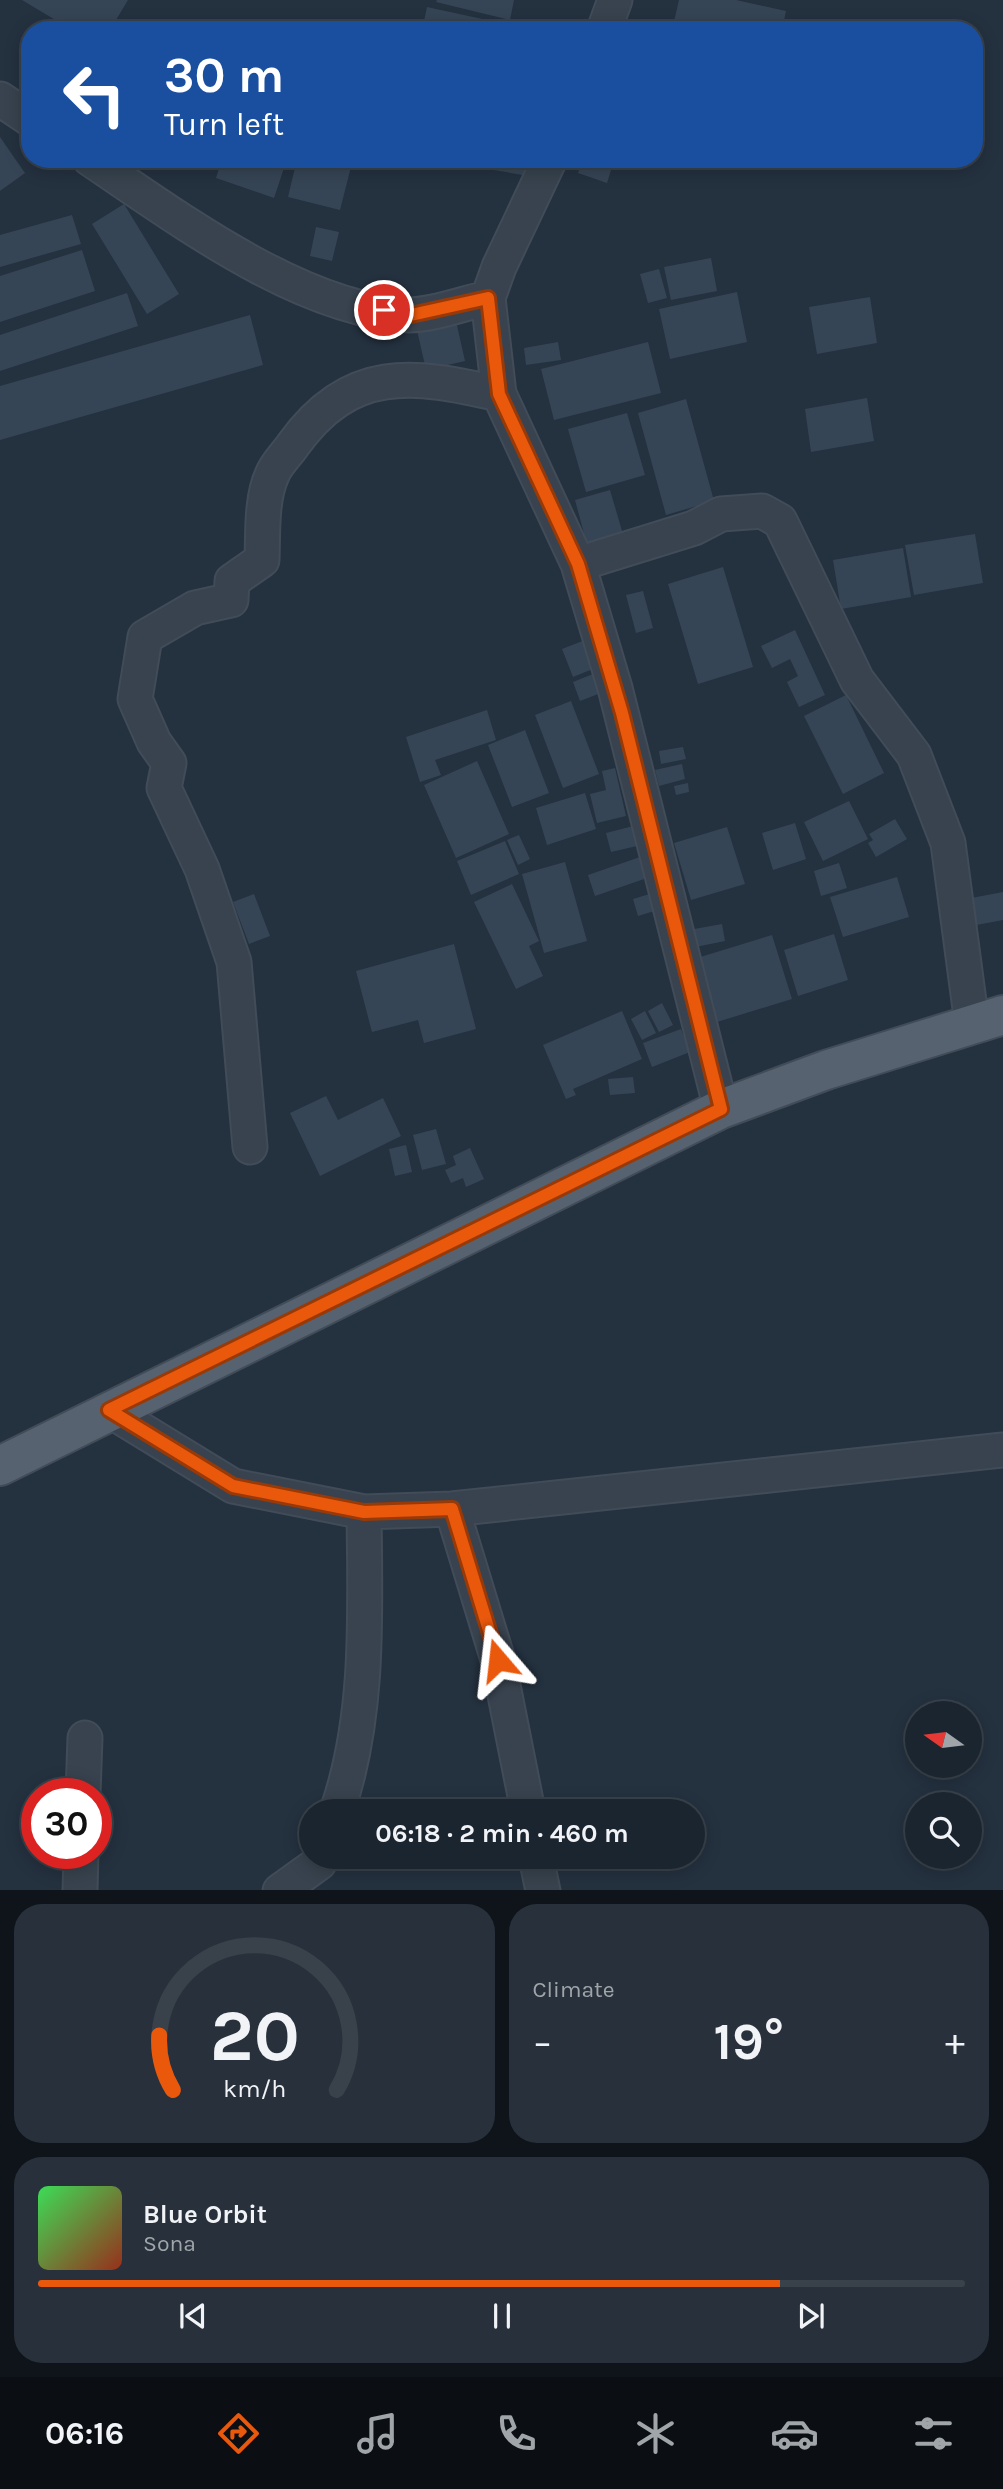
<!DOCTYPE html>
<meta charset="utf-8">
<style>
body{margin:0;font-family:Karla,sans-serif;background:#28313b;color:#f1f3f6;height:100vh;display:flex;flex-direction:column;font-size:26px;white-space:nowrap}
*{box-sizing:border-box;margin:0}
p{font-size:23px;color:#a0a5aa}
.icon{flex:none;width:38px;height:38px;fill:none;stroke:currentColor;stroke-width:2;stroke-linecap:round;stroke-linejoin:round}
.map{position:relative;height:1890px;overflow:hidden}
.side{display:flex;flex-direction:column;gap:14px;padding:14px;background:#0f141a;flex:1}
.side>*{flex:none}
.banner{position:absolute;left:21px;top:21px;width:962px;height:147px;border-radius:28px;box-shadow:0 4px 18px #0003,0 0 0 2px #39424b;background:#1a4fa0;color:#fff;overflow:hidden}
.needle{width:46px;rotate:284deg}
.fabs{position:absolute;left:905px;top:1701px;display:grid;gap:14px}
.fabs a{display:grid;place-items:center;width:77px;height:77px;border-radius:50%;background:#1b252f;box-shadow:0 4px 18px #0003,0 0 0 2px #39424b;font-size:35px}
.speed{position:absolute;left:21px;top:1778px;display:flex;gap:14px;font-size:35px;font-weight:700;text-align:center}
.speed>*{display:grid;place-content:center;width:91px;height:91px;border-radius:50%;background:#1b252f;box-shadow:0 4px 18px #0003,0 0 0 2px #39424b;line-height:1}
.speed .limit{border:10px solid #d22;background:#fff;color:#111}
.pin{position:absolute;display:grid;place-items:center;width:60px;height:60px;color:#fff;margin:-30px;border:4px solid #fff;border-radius:50%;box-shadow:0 2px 7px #0007}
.me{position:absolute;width:77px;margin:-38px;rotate:343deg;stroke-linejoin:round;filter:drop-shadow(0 0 5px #0008)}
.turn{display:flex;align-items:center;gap:24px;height:147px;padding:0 28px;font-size:32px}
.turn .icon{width:91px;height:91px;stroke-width:2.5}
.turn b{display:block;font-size:49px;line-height:60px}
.big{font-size:52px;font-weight:700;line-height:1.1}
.side .tile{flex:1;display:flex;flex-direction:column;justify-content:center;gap:10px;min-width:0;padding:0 24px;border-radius:28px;background:#28313b}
.side .dial{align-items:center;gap:0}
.dial svg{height:182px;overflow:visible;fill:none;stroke:#39424b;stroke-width:7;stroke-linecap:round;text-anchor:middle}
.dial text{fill:#f1f3f6;stroke:none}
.song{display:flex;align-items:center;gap:21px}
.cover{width:84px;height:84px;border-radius:10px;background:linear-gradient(135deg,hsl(130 70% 55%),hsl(10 70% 35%))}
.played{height:7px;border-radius:4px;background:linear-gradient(90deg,#ea580c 80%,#39424b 80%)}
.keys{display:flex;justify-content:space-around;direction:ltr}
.heat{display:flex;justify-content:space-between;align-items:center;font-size:38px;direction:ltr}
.side .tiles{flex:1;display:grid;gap:14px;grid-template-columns:1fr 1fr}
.tile:last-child{grid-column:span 2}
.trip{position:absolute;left:299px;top:1799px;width:406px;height:70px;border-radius:35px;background:#1b252f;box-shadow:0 4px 18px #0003,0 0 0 2px #39424b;font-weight:700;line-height:70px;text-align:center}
.tab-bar{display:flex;height:112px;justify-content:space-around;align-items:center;background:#0b0f13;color:#a0a5aa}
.tab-bar .icon{width:49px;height:49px}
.tab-bar .active{color:#ea580c}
.tab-bar b{font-size:32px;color:#f1f3f6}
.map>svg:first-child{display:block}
</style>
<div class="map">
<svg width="1003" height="1891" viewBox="0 0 1003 1891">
<rect width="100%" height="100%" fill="#24313f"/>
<path fill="#364555" d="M 22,0 L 128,0 L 110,30 L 72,30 Z
M 437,0 L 514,0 L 510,20 L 436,2 Z
M 679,0 L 736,0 L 786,11 L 782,30 L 672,30 Z
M 427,7 L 528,29 L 528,30 L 422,30 Z
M 0,137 L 25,173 L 0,191 Z
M 222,159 L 287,159 L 274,198 L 216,178 Z
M 297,159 L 353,159 L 340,210 L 288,197 Z
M 496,159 L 531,159 L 528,176 L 494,170 Z
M 583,159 L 612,167 L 607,183 L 578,173 Z
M 124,204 L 179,294 L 147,314 L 92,224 Z
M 72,215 L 81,244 L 0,267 L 0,235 Z
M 316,227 L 339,232 L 332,261 L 310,256 Z
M 82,250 L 95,291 L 0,322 L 0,276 Z
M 711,258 L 717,291 L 671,300 L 664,267 Z
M 659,269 L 667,298 L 648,303 L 640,274 Z
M 737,292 L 747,342 L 670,359 L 659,309 Z
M 127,293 L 138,326 L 0,371 L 0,335 Z
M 870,297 L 877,343 L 817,354 L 809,307 Z
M 250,315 L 263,365 L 0,440 L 0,386 Z
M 456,321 L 465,361 L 426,370 L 417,330 Z
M 558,342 L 561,360 L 526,365 L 524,348 Z
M 648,342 L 661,393 L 554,420 L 541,369 Z
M 867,398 L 874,441 L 811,452 L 805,409 Z
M 686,399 L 714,501 L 666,515 L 638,413 Z
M 627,413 L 645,475 L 586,492 L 568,429 Z
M 610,490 L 625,541 L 589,552 L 575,500 Z
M 975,534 L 983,583 L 914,595 L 905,545 Z
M 903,548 L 911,597 L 841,609 L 833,560 Z
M 723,567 L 753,667 L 698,684 L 668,584 Z
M 643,591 L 653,628 L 636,633 L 626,595 Z
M 795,630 L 825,695 L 799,707 L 787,682 L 798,676 L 790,659 L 772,668 L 761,646 Z
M 590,638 L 600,666 L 573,677 L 562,649 Z
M 598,672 L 606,691 L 580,701 L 573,682 Z
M 846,695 L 884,773 L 843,794 L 804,716 Z
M 571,701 L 599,774 L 563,788 L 535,715 Z
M 487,710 L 496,740 L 435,760 L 441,775 L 420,782 L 406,737 Z
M 525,730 L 549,793 L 512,807 L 488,745 Z
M 683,747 L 686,759 L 661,764 L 659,751 Z
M 477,761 L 509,834 L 456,858 L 424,785 Z
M 682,764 L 685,779 L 659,786 L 655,770 Z
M 615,768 L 626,816 L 597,823 L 590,794 L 606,790 L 602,771 Z
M 688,783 L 689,792 L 676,795 L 674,786 Z
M 585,793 L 596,829 L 547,845 L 536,808 Z
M 849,801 L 868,839 L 823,861 L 804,822 Z
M 895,819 L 907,839 L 876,857 L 868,843 L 873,840 L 869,834 Z
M 645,823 L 650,843 L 611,852 L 606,833 Z
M 795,823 L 806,859 L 773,870 L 762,833 Z
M 727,827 L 745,884 L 691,900 L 674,843 Z
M 519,835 L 530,859 L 518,865 L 507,840 Z
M 505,841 L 519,874 L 471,895 L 457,861 Z
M 640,857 L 647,878 L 595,896 L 588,875 Z
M 565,862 L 587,941 L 544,953 L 522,874 Z
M 839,863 L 847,888 L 821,896 L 814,871 Z
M 897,877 L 909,917 L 843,937 L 830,897 Z
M 512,884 L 539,941 L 529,946 L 543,976 L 516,989 L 474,902 Z
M 656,892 L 661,909 L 638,916 L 633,899 Z
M 1003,892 L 1003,920 L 966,927 L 961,900 Z
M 254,894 L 270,936 L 249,944 L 233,902 Z
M 722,924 L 725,941 L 686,949 L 683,931 Z
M 834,934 L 848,980 L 798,996 L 784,950 Z
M 772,935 L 792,999 L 717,1022 L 697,958 Z
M 454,944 L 476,1029 L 424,1043 L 418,1020 L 372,1032 L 356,971 Z
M 662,1003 L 673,1025 L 659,1032 L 648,1011 Z
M 622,1011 L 642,1059 L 573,1089 L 576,1095 L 566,1099 L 543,1045 Z
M 645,1011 L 656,1033 L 642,1040 L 631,1019 Z
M 681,1029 L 690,1052 L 652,1067 L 643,1043 Z
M 633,1077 L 635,1093 L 610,1095 L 608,1079 Z
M 326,1096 L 338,1120 L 383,1098 L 401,1136 L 320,1176 L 290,1113 Z
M 436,1129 L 446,1164 L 422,1170 L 413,1135 Z
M 406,1145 L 412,1172 L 395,1176 L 389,1149 Z
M 470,1148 L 484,1179 L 466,1187 L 463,1178 L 451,1183 L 445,1170 L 456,1165 L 453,1156 Z"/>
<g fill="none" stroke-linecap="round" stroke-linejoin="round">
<defs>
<path id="minor" d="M 604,30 L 615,0
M 0,99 L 30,119
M 90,159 C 178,218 302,311 409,315 C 434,315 464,303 488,298
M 550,159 L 499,267 L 488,298 L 499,394 L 578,564 L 615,688 L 721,1109
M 578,564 L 694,528 L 721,514 L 762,511 L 780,521 L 857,680 L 914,755 L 948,843 L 972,1024
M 250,1147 L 234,962 L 202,869 L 164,788 L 169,763 L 154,742 L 135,699 L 145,637 L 195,608 L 231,600 L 232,581 L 262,560 C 263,534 261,499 272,475 C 276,464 287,454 293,445 C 350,365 413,374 499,394
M 109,1410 L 233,1486 L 364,1512 L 452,1509 L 1003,1450
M 452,1509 L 498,1660 L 528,1811
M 83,1794 L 85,1738
M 337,1811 C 370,1717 365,1610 364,1512
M 536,1857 L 543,1891
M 80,1891 L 81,1853
M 280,1891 L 319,1863"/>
<path id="major" d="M 0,1466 L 721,1109 L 826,1070 L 1003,1015"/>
</defs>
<use href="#minor" stroke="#414c58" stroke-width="37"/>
<use href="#major" stroke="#414c58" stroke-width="42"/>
<use href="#minor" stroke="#38434f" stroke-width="33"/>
<use href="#major" stroke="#56626f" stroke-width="38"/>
</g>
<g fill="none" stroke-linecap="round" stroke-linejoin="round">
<defs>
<path id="route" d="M 384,310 L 411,315 L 488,298 L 499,394 L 578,564 L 622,713 L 721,1109 L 109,1410 L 233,1486 L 364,1512 L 452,1509 L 498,1660"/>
</defs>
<use href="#route" stroke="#983908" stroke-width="18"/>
<use href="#route" stroke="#ea580c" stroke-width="12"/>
</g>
</svg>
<div class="fabs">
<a><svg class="needle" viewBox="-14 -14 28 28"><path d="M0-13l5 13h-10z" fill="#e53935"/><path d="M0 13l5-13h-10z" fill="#a0a5aa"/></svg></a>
<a><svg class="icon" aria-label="search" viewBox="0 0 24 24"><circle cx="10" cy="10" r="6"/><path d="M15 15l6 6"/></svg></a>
</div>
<div class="speed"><div class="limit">30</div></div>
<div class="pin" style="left:384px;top:310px;background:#d93025"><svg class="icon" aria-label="arrive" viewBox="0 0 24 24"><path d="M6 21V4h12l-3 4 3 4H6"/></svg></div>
<svg class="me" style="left:498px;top:1660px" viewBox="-20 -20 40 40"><path d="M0-17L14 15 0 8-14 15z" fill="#ea580c" stroke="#fff" stroke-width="4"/></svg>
<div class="trip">06:18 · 2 min · 460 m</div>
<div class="banner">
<div class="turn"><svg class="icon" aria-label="left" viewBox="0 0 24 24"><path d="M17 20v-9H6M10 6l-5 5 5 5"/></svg><div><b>30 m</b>Turn left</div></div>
</div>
</div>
<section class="side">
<div class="tiles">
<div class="tile dial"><svg viewBox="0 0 100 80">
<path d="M14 69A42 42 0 1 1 86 69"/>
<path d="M14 69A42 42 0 0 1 8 45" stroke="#ea580c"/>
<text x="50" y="56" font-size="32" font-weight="700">20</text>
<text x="50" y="72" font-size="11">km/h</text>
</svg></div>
<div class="tile"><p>Climate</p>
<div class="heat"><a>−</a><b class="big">19°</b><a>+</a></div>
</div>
<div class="tile">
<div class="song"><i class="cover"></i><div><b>Blue Orbit</b><p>Sona</p></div></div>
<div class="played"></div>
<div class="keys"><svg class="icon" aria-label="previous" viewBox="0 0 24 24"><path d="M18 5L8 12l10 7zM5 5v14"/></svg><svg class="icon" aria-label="pause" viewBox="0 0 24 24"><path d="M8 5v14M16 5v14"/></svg><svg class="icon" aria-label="next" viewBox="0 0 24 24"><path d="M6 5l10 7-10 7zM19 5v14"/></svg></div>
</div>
</div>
</section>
<nav class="tab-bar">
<b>06:16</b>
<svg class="icon active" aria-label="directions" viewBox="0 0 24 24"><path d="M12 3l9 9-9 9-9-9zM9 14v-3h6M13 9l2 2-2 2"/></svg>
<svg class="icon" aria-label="music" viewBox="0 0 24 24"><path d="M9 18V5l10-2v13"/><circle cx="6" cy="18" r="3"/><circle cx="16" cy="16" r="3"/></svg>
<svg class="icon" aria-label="phone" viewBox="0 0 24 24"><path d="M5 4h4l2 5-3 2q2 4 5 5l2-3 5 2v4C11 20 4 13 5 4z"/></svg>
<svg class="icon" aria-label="climate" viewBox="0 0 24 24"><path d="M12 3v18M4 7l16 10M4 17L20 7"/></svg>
<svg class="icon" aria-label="car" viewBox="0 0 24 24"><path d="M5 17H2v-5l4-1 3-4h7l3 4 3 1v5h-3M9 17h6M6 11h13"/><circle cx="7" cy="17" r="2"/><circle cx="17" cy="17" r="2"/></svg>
<svg class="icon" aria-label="filters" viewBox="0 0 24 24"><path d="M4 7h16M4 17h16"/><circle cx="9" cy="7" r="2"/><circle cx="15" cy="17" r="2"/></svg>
</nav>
